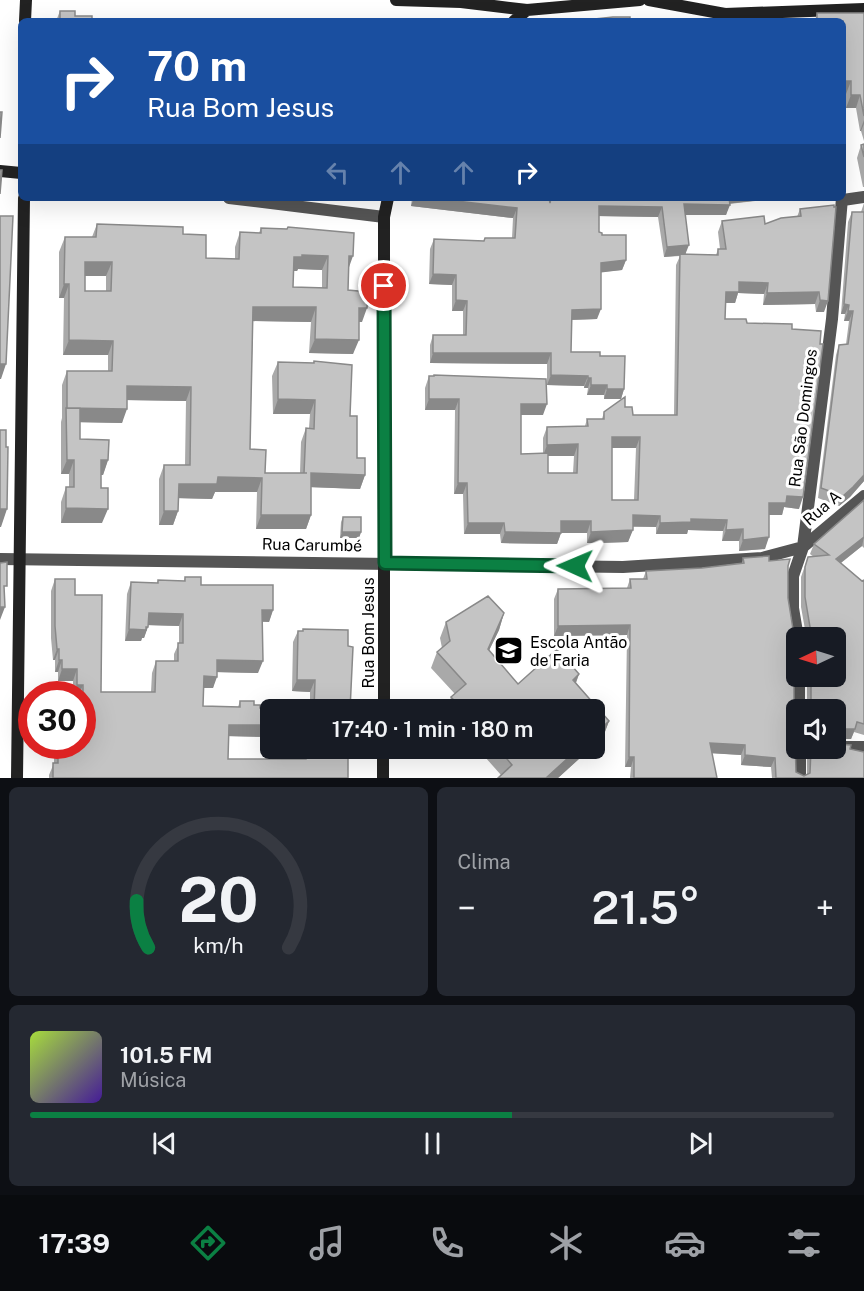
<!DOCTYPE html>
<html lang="pt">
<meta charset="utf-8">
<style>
body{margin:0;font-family:"Public Sans",sans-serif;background:#242831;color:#f1f3f6;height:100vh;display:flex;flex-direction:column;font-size:22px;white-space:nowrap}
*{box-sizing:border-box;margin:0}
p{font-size:20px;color:#9ea1a6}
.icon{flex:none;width:33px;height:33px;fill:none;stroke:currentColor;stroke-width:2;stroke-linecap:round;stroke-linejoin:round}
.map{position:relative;height:778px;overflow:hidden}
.panel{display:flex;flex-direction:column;gap:9px;padding:9px;background:#0d0f14;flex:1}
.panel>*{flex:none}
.top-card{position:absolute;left:18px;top:18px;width:828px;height:183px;border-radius:9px;box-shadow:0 6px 24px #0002;background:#1a4fa0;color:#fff;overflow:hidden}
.needle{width:39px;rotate:266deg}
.fabs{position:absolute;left:786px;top:627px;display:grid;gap:12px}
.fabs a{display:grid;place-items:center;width:60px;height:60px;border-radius:9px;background:#171b24;box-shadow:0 6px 24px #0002;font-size:30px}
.speed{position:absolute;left:18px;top:681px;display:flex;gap:12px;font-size:30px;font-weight:700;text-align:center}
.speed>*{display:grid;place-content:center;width:78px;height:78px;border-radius:50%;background:#171b24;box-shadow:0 6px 24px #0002;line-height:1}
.speed .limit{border:9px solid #d22;background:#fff;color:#111}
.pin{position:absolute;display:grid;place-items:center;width:51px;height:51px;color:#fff;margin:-26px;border:3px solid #fff;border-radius:50%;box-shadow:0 2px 6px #0007}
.me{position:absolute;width:66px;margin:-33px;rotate:271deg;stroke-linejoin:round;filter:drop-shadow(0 0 4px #0008)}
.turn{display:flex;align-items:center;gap:21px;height:126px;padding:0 30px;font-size:27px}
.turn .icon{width:78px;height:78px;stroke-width:2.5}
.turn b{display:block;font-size:42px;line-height:51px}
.lanes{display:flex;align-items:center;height:57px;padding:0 30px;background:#0003;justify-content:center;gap:30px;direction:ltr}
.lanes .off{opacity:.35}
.big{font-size:45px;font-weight:600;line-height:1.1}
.panel .widget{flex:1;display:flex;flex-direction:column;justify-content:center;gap:9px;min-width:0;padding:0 21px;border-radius:9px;background:#242831}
.panel .dial{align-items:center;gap:0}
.dial svg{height:156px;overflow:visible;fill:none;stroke:#363941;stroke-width:7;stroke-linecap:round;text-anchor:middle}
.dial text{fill:#f1f3f6;stroke:none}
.song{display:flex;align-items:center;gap:18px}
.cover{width:72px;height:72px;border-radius:9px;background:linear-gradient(135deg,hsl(80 70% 55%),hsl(260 70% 35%))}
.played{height:6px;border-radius:3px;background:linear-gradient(90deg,#0b8043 60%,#363941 60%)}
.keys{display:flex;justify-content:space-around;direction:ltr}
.heat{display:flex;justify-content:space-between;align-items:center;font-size:33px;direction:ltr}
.panel .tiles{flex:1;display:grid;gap:9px;grid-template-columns:1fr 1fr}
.widget:last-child{grid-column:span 2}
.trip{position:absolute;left:260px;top:699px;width:345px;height:60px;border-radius:9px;background:#171b24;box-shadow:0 6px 24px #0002;font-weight:600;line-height:60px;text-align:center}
.tabs{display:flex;height:96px;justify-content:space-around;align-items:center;background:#090b0e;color:#9ea1a6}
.tabs .icon{width:42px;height:42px}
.tabs .active{color:#0b8043}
.tabs b{font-size:27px;color:#f1f3f6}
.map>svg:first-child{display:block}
</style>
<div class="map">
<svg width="864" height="778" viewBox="0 0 864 778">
<rect width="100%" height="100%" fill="#fff"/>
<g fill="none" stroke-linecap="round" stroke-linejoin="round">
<path stroke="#555" stroke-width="12" d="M 229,198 L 384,217
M 843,200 L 864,197
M 0,559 L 623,567 L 762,558 L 803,547 L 864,496
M 798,638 L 793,608 L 793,576 L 803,547 L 832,319 L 842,198
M 799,676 L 799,710
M 836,747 L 864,747
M 800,748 L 800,778"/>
<path stroke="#222" stroke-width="12" d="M 396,0 L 461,2 L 527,10 L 640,0
M 649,0 L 725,14 L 864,9
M 25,21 L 26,0
M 514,21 L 527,10
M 0,171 L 21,173
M 384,710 L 384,217 L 388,198
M 17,778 L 24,198
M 383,778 L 383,748"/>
</g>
<path fill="#a9a9a9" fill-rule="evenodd" d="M 60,11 L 75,16 L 92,21 L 56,21 Z
M 817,13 L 864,13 L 864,141 L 861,131 L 860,131 L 856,108 L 846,108 L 846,94 L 843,94 L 843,21 L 815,21 Z
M 864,144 L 864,187 L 863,187 L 857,158 L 861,145 Z
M 412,198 L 780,198 L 729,204 L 726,215 L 685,215 L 686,254 L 716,255 L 718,249 L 720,249 L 718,232 L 722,221 L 765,224 L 797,217 L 800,209 L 824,312 L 816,312 L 815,304 L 763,305 L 764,294 L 738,293 L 735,303 L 726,303 L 725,319 L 747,323 L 799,509 L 784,507 L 782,515 L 769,515 L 765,549 L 739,551 L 739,541 L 722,541 L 723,531 L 688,530 L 687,534 L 656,534 L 656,527 L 633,527 L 628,542 L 607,543 L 587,543 L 587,533 L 561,533 L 557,544 L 501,543 L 500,534 L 464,534 L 463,494 L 454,494 L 455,410 L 425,410 L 425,388 L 429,376 L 543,415 L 521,415 L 521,454 L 543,453 L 543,438 L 547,427 L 585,426 L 587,419 L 602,419 L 604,412 L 625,407 L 633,415 L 674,415 L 676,265 L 680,256 L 664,257 L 658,217 L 599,216 L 599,232 L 626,260 L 622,270 L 601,272 L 597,319 L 571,320 L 571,352 L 600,356 L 624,389 L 621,399 L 604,399 L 604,395 L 587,395 L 588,388 L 584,388 L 584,386 L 547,385 L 547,364 L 430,363 L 430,345 L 433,335 L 463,335 L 463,311 L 452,311 L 452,285 L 429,284 L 430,249 L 434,239 L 484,241 L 485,238 L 512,238 L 513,218 L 411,206 ZM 612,448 L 636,448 L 634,500 L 612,500 ZM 548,456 L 574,456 L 573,473 L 548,473 Z
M 864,203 L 864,481 L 850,497 L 839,506 L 818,498 L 836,355 L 839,345 L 846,344 L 849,321 L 844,321 L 845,314 L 841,314 L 848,222 L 852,212 L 861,212 Z
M 97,224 L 183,234 L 206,258 L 235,259 L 235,247 L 240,232 L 259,233 L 261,228 L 287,229 L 288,227 L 349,269 L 348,290 L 362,322 L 359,322 L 353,354 L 309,353 L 311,322 L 253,321 L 250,449 L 265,473 L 300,473 L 301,442 L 306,428 L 309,428 L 310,414 L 273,414 L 272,376 L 278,362 L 313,363 L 314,361 L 350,416 L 357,458 L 365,475 L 360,489 L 311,487 L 311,515 L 306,529 L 256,529 L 257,492 L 215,492 L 212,499 L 178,498 L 178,511 L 173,525 L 159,525 L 159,479 L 164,465 L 185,465 L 186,401 L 127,400 L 122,423 L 80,422 L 80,439 L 108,460 L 103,475 L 101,475 L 102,523 L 61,523 L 61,502 L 66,487 L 69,487 L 69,474 L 61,474 L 61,422 L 62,418 L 62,385 L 67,371 L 108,371 L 108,355 L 63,355 L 64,298 L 59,298 L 59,252 L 65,237 L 92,237 ZM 298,269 L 322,270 L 322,288 L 293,287 L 293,271 L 297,271 ZM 85,276 L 106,276 L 106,291 L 85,291 Z
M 864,500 L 864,548 L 862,546 L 841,563 L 862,581 L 864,580 L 864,735 L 854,732 L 851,739 L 836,739 L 836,710 L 796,710 L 796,741 L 795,742 L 796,772 L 804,776 L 807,775 L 807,748 L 850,749 L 864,778 L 772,778 L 771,767 L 741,765 L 741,755 L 712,753 L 717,778 L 630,778 L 631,767 L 625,767 L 627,635 L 554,636 L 554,599 L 558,589 L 627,588 L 630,579 L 643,579 L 646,571 L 702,568 L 742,563 L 743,558 L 769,561 L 788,566 L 788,598 L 793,629 L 798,636 L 806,635 L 801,607 L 801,577 L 808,557 L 814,557 L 810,554 L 814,544 ZM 796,638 L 836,676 L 807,676 L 807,707 L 803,708 L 798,707 L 794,701 L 794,670 L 796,669 Z
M 343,517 L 361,532 L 359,538 L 340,538 L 341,522 Z
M 185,577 L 201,585 L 273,610 L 269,622 L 262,622 L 258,673 L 217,672 L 213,688 L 203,688 L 203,706 L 238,707 L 240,701 L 254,705 L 260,708 L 270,710 L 270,741 L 266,741 L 267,737 L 228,736 L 228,759 L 302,759 L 302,748 L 348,748 L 348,778 L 49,778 L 49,775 L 54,763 L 54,746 L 82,746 L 82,694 L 73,694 L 73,681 L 58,681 L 58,672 L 55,672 L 55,660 L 53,660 L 51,638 L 51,591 L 55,579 L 75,595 L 101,692 L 151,692 L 152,673 L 156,661 L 174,661 L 174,654 L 179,643 L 179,626 L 148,625 L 144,638 L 142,638 L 141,641 L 125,641 L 127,594 L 131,582 L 157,583 L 158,580 L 184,581 Z
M 488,596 L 504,613 L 499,630 L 489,650 L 518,684 L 557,649 L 579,674 L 576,683 L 609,721 L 603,737 L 594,746 L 594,710 L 447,710 L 451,697 L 455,694 L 431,668 L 437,652 L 442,648 L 440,638 L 446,622 Z
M 303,629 L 348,646 L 350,710 L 310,710 L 310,692 L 292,691 L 293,642 L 298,631 L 303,631 Z
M 477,748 L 591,748 L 558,778 L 498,778 L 501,775 Z"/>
<path fill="#898989" d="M 844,81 L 851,81 L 846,94 L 843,94 Z
M 851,95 L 860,95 L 856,108 L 846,108 Z
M 864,120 L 864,124 L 861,131 L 860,131 Z
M 414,198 L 431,198 L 517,208 L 513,218 L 411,206 Z
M 727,198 L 780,198 L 725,204 Z
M 684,204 L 730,205 L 726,215 L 681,215 Z
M 599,206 L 662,207 L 658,217 L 595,216 Z
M 689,245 L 685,255 L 664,257 L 667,247 Z
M 302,255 L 328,256 L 322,270 L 298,269 L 297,271 L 289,271 L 294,257 Z
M 349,256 L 353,256 L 348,270 Z
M 626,260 L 622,270 L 597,273 L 601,263 Z
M 85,262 L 112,262 L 106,276 L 80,276 Z
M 433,274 L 456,275 L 452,285 L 429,284 Z
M 739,282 L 768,283 L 764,294 L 738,293 L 735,303 L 722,303 L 726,292 Z
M 64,284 L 69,284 L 64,298 L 59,298 Z
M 819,292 L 815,304 L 763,305 L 767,293 Z
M 456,300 L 467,301 L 463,311 L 452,311 Z
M 820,300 L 828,301 L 824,312 L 816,312 Z
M 844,304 L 849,305 L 845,314 L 841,314 Z
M 253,307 L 316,307 L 311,322 L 248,321 Z
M 359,308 L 367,308 L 362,322 L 354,322 Z
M 601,309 L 597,319 L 568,320 L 572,310 Z
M 848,311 L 853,311 L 849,321 L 844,321 Z
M 315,339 L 359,340 L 353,354 L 309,353 Z
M 69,340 L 113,341 L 108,355 L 63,355 Z
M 433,353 L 551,353 L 547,364 L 430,363 Z
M 0,364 L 6,364 L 1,379 L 0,379 Z
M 551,375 L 588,376 L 584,386 L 547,385 Z
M 588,378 L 591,378 L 588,388 L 584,388 Z
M 591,385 L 607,385 L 604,395 L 587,395 Z
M 127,386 L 191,387 L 186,401 L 122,400 Z
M 607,389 L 624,389 L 621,399 L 604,399 Z
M 278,399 L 315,400 L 310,414 L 273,414 Z
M 429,399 L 459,399 L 455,410 L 425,410 Z
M 521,404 L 547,404 L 543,415 L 517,415 Z
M 67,408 L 127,409 L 122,423 L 66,422 Z
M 612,437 L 640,437 L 636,448 L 608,448 Z
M 578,444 L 574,456 L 543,456 L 547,445 Z
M 67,460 L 74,460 L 69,474 L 61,474 Z
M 101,460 L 108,460 L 103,475 L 96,475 Z
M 311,473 L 365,475 L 360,489 L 306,487 Z
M 864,475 L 864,481 L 850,497 L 839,506 L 843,496 Z
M 218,477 L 262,478 L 257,492 L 215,492 L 212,499 L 174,498 L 179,484 Z
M 458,483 L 467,483 L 463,494 L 454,494 Z
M 787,496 L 803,497 L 799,509 L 784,507 L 782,515 L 765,515 L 769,503 Z
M 66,508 L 108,509 L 102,523 L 61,523 Z
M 0,509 L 7,509 L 1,527 L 0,527 Z
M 164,511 L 178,511 L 173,525 L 159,525 Z
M 261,515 L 311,515 L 306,529 L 256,529 Z
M 633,515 L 660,516 L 656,527 L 629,526 Z
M 691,519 L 727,520 L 723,531 L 688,530 L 687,534 L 656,534 L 660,523 Z
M 561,521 L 591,521 L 587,533 L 557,533 Z
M 468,523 L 504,523 L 500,534 L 464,534 Z
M 743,529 L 739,541 L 722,541 L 726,530 Z
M 633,530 L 628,542 L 587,543 L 591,532 Z
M 342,532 L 361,532 L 359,538 L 340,538 Z
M 505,532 L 561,533 L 557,544 L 501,543 Z
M 769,537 L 765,549 L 739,551 L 743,540 Z
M 864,537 L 862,546 L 833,569 L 836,559 Z
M 0,607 L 5,607 L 0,620 Z
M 262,610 L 273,610 L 269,622 L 257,621 Z
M 149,613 L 183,614 L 179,626 L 145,625 Z
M 504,613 L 499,630 L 482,665 L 488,649 Z
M 630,625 L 627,635 L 554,636 L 558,626 Z
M 146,627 L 148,627 L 144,638 L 142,638 L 141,641 L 125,641 L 129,629 Z
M 57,649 L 59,649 L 55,660 L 53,660 Z
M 59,660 L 62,660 L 58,672 L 55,672 Z
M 217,660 L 263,661 L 258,673 L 213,672 Z
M 62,669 L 77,669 L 73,681 L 58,681 Z
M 579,674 L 573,690 L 573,680 Z
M 204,676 L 217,677 L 213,688 L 199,688 Z
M 297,680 L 315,680 L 310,692 L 292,691 Z
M 77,685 L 83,685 L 79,694 L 74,694 Z
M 609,721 L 603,737 L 594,746 L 594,735 Z
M 229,725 L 270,725 L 270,728 L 267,737 L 224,736 Z
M 839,729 L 855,729 L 851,739 L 836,739 L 836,731 Z
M 270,731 L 270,741 L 266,741 Z
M 710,743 L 745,745 L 741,755 L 707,753 Z
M 579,748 L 591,748 L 558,778 L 546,778 Z
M 745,755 L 775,758 L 771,767 L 741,765 Z
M 629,757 L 634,757 L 631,767 L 625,767 Z"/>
<path fill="#c4c4c4" stroke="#898989" stroke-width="1.5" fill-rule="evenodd" d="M 60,11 L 75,11 L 75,16 L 92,16 L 92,21 L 60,21 Z
M 817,13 L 864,13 L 864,116 L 860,95 L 851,95 L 851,81 L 844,81 L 843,80 L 843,21 L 817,21 Z
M 613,17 L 630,17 L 630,21 L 576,21 Z
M 192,19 L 237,21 L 127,21 L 127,20 Z
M 293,20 L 339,21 L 293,21 Z
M 0,112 L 2,112 L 0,138 Z
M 864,144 L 864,157 L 861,145 Z
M 0,170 L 2,170 L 0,194 Z
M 431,198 L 549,198 L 550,203 L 551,198 L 729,198 L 730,205 L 684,204 L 689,245 L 667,247 L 662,207 L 599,206 L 599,232 L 602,233 L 602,235 L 626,235 L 626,260 L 601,263 L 601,309 L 572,310 L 571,352 L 600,352 L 600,356 L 625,356 L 624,389 L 607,389 L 607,385 L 591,385 L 591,378 L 588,378 L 588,376 L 551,375 L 551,353 L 433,353 L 433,335 L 466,335 L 467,301 L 456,300 L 456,275 L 433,274 L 434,239 L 484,241 L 485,238 L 515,238 L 517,208 Z
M 834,205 L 834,207 L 836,207 L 828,301 L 820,300 L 819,292 L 767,293 L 768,283 L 739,282 L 739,292 L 726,292 L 725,319 L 746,319 L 747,323 L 792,324 L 792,329 L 821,331 L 820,344 L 823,344 L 803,497 L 787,496 L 786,503 L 769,503 L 769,537 L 743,540 L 743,529 L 726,530 L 727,520 L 691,519 L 691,522 L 660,523 L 660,516 L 633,515 L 633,530 L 611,531 L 591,532 L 591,521 L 561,521 L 561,533 L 505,532 L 504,523 L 468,523 L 467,483 L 458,483 L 459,399 L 429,399 L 429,376 L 434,376 L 434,375 L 546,379 L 547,404 L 521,404 L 521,454 L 548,453 L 548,473 L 577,473 L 578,444 L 547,445 L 547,427 L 588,426 L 587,419 L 604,419 L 604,412 L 625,397 L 625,407 L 632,407 L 633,415 L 677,415 L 680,254 L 718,255 L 718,249 L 726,249 L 722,221 L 764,216 L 765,224 L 781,218 L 801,216 L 800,209 ZM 612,437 L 640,437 L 638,500 L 612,500 Z
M 852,212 L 864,212 L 864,475 L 853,487 L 843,496 L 821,488 L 839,345 L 848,344 L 853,311 L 848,311 L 849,305 L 844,304 Z
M 0,216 L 13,216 L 6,364 L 0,364 Z
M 97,224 L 183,227 L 183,234 L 206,235 L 206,258 L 239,259 L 240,232 L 261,233 L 261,228 L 287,229 L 288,227 L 354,233 L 353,256 L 349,256 L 348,290 L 368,292 L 367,308 L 359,308 L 359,340 L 315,339 L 316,307 L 253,307 L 250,449 L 266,450 L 265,473 L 307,473 L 304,473 L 306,428 L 314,429 L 315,400 L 278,399 L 278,362 L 314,363 L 314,361 L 352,365 L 350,416 L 357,416 L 357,458 L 365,458 L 365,475 L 311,473 L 311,515 L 261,515 L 262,478 L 218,477 L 217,484 L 179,484 L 178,511 L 164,511 L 164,465 L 190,465 L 191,387 L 127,386 L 127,409 L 67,408 L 67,371 L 112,371 L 113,341 L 69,340 L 69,284 L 64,284 L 65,237 L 96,237 ZM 302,255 L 328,256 L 327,288 L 293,287 L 294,257 L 302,257 ZM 85,262 L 112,262 L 111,291 L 85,291 Z
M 66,408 L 80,408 L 80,439 L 109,440 L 108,460 L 101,460 L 101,488 L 108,488 L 108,509 L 66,508 L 66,487 L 74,487 L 74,460 L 67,460 Z
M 0,430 L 6,430 L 6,447 L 8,447 L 7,509 L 0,509 Z
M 864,500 L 864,537 L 836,559 L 862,581 L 864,580 L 864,724 L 857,722 L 855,729 L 839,729 L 836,731 L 836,710 L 796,710 L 796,736 L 795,738 L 796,772 L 804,776 L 810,773 L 811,748 L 836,748 L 836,744 L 851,745 L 850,749 L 864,752 L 864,778 L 776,778 L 775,758 L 745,755 L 745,745 L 710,743 L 717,778 L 634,778 L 634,757 L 629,757 L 630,625 L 558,626 L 558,589 L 631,588 L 630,579 L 647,579 L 646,571 L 702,568 L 744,563 L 743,558 L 769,556 L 769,561 L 790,559 L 788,566 L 788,598 L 793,629 L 798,636 L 806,635 L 810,627 L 805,597 L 805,567 L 808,557 L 829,555 L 814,544 ZM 796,638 L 836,638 L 836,676 L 811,676 L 811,701 L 807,707 L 803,708 L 798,707 L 794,701 L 794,666 L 796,661 Z
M 343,517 L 361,517 L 361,532 L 342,532 Z
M 7,562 L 7,586 L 4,586 L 5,607 L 0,607 L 0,563 Z
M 185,577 L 201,577 L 201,585 L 273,585 L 273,610 L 262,610 L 263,661 L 217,660 L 217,677 L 204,676 L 203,706 L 240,707 L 240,701 L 254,701 L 254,705 L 260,705 L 260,708 L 294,710 L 270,710 L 270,725 L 229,725 L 228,759 L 306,759 L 306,748 L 348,748 L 348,778 L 53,778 L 53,763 L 58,763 L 58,746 L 82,746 L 83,715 L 83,685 L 77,685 L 77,669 L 62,669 L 62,660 L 59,660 L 59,649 L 57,649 L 55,626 L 55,579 L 75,579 L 75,595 L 102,595 L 101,692 L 155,692 L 156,661 L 178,661 L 178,643 L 183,643 L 183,614 L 149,613 L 148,627 L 146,627 L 146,630 L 129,629 L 131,582 L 158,583 L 158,580 L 185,581 Z
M 488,596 L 504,613 L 488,649 L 518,684 L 557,649 L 579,674 L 573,680 L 609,721 L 594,735 L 594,710 L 463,710 L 451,697 L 466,684 L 437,652 L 450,641 L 446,622 Z
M 303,629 L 348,630 L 348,646 L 353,647 L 350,710 L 314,710 L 315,680 L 297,680 L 298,631 L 303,631 Z
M 498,748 L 579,748 L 546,778 L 498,778 L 512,765 Z"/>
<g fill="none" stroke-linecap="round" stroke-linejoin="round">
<defs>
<path id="route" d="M 384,286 L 385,563 L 575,566"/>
</defs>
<use href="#route" stroke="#07532c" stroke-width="15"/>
<use href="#route" stroke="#0b8043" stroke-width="10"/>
</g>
<defs>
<symbol id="school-square" viewBox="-11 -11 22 22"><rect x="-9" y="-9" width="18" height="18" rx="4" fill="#000" stroke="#fff"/><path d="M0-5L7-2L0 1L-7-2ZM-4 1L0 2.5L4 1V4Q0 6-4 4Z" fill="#fff"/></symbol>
</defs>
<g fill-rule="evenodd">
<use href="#school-square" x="492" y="634" width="33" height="33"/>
</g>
<g text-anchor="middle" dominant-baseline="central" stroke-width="6" stroke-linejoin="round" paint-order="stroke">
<g font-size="16" fill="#000" stroke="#fff">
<text transform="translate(803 418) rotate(-83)">Rua São Domingos</text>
<text transform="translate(822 508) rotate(-41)">Rua A</text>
<text transform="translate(312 545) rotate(1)">Rua Carumbé</text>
<text transform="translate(368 633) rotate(-90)">Rua Bom Jesus</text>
</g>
<g font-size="16" fill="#000" stroke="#fff" text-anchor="start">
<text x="530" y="642">Escola Antão<tspan x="530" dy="18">de Faria</tspan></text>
</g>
</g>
</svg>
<div class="fabs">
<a><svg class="needle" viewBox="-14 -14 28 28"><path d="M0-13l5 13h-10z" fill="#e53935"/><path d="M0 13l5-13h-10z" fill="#9ea1a6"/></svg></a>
<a><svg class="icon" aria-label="sound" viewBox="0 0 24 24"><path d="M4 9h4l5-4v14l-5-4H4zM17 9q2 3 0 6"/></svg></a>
</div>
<div class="speed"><div class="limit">30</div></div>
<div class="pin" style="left:384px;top:286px;background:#d93025"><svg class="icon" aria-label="arrive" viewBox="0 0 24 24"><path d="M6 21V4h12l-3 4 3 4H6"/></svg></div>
<svg class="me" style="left:575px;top:566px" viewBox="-20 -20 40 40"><path d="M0-17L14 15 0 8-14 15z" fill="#0b8043" stroke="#fff" stroke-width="4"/></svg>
<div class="trip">17:40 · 1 min · 180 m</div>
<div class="top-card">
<div class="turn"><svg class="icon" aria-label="right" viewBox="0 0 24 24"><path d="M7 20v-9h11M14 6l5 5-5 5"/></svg><div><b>70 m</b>Rua Bom Jesus</div></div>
<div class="lanes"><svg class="icon off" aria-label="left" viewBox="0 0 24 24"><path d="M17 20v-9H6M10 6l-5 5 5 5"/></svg><svg class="icon off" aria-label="ahead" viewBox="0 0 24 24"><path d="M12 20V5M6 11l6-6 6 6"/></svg><svg class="icon off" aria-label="ahead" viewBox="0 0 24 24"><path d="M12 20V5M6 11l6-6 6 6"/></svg><svg class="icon" aria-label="right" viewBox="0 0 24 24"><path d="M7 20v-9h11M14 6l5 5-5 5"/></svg></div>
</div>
</div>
<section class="panel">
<div class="tiles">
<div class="widget dial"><svg viewBox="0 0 100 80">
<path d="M14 69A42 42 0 1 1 86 69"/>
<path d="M14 69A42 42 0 0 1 8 45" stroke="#0b8043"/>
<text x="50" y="56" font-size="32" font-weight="700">20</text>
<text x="50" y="72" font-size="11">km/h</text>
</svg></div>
<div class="widget"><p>Clima</p>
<div class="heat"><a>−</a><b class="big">21.5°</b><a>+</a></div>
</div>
<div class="widget">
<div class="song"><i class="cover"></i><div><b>101.5 FM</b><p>Música</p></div></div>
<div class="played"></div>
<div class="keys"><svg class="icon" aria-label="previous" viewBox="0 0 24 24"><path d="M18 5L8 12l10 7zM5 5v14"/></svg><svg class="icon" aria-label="pause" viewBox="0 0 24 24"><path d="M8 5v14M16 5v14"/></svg><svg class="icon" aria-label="next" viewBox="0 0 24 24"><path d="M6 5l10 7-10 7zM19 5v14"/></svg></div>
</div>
</div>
</section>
<nav class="tabs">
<b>17:39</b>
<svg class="icon active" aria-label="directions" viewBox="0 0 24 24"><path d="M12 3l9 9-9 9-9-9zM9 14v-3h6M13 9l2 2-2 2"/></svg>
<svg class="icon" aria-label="music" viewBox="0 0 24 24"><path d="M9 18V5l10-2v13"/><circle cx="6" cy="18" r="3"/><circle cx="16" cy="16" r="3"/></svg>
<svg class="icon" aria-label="phone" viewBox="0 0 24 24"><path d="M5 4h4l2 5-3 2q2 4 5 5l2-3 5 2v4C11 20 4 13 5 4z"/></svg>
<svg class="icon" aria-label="climate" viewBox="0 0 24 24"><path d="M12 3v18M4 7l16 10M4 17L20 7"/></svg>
<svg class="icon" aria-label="car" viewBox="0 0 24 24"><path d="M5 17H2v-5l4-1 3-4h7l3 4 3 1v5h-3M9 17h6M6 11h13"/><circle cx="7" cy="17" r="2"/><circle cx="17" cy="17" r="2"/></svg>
<svg class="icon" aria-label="filters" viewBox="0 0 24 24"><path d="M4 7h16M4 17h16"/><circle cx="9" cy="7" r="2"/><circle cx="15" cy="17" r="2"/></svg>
</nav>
